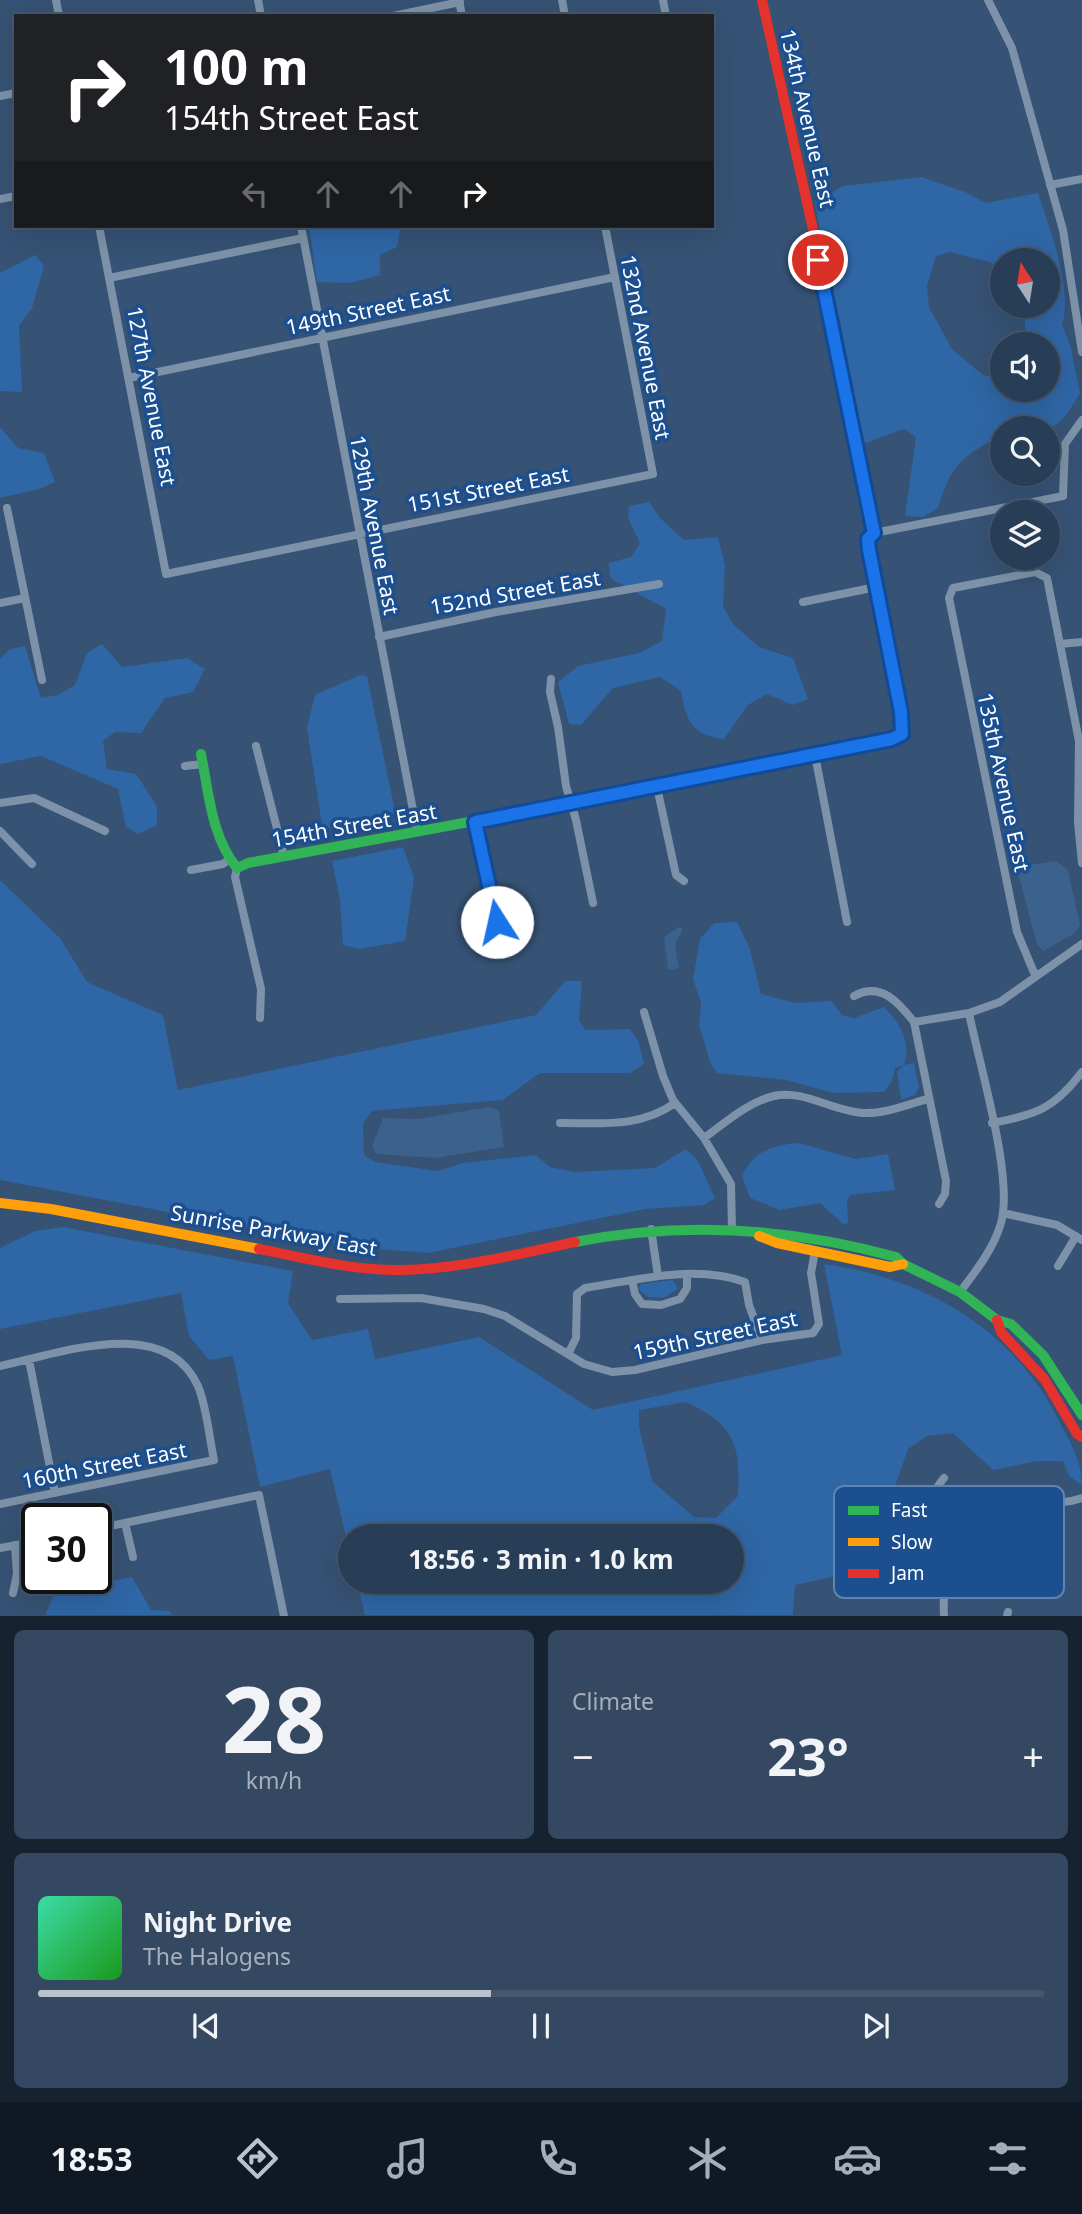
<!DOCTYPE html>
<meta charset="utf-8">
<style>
body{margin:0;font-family:"Noto Sans",sans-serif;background:#344961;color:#f1f3f6;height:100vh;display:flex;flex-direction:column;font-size:26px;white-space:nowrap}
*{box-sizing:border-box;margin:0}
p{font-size:23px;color:#a5aeba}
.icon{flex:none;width:38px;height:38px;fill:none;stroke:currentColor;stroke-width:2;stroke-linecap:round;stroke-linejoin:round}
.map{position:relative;height:1616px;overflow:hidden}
.sheet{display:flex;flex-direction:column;gap:14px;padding:14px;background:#162230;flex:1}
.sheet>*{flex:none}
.guide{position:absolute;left:14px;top:14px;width:700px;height:214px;border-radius:0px;box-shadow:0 7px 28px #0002,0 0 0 2px #44576d;background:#202124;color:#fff;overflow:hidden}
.needle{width:46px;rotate:348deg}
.tools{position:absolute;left:990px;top:248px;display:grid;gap:14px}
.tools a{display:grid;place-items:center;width:70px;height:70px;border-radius:50%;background:#283e57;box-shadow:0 7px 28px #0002,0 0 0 2px #44576d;font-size:35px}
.speed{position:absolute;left:21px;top:1503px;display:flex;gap:14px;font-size:35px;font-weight:700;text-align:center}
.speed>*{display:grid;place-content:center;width:91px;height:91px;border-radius:50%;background:#283e57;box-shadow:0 7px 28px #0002,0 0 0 2px #44576d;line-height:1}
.speed .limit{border:4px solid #111;border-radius:10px;background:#fff;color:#111}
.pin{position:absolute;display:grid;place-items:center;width:60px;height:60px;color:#fff;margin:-30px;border:4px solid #fff;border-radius:50%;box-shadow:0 2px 7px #0007}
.me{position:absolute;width:77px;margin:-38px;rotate:350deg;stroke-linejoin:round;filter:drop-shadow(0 0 5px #0008)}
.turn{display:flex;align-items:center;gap:24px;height:147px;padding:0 35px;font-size:32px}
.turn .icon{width:91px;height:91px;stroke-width:2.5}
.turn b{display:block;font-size:49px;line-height:60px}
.lanes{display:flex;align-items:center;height:66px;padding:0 35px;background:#0003;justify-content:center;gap:35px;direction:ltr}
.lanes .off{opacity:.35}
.big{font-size:52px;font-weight:700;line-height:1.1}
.sheet .card{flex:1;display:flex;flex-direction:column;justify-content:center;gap:10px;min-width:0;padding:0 24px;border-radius:10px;background:#344961}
.sheet .dial{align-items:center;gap:0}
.dial b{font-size:91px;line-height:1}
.song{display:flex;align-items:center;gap:21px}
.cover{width:84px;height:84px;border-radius:10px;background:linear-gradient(135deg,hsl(160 70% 55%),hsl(120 70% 35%))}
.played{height:7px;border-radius:4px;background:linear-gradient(90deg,#b9c2ce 45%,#44576d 45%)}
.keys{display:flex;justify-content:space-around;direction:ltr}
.heat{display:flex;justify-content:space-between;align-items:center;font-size:38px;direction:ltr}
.sheet .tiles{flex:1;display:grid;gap:14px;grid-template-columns:1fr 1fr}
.card:last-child{grid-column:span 2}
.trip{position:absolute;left:338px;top:1524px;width:406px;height:70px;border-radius:35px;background:#283e57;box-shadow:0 7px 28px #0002,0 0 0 2px #44576d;font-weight:700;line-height:70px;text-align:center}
.menu{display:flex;height:112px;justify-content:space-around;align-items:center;background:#101923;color:#a5aeba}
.menu .icon{width:49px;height:49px}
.menu .active{color:#b9c2ce}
.menu b{font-size:32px;color:#f1f3f6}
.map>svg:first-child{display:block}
</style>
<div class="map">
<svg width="1082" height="1616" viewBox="0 0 1082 1616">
<rect width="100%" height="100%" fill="#365274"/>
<path fill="#2f66a5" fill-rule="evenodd" d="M 921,177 L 965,192 L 986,203 L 1038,193 C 1050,228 1073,290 1062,325 L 1070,344 L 1080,393 C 1055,437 1050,429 1003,429 L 1003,435 C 961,457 952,463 938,508 L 923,517 L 905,516 L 916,437 L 904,429 L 863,444 L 836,322 L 815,202 L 843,186 ZM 950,252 L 990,262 L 1003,274 L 1003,261 L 1048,261 L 1048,306 L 1023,306 L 1027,345 L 1048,345 L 1048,390 L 1003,390 L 1003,378 L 983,375 L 952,349 L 929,307 L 927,286 L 936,256 Z
M 309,226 L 401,226 L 397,247 L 380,255 L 380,275 L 350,283 L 317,282 Z
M 35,255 L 44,266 L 32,308 L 19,326 L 22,392 L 0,391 L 0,273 Z
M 0,427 L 18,448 L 44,453 L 55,482 L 39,489 L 0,498 Z
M 649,502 L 660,518 L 684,540 L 718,537 L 725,565 L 723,606 L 733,624 L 759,647 L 793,658 L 808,699 L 793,705 L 767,694 L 748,705 L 724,739 C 692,735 686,721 681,691 L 660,677 L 613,688 L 581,725 L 569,724 L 558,682 L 578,666 L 639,653 L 662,641 L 666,609 L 610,578 L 609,563 L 631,557 L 640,543 L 628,518 L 629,506 Z
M 102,644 L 122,667 L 187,658 L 205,669 L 193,692 L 165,698 L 141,733 L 115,732 L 103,741 L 107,769 L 136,774 L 157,806 L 157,825 L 138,834 L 126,827 L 118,789 L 41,756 L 0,764 L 0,659 L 10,649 L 25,646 L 41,698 L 58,695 L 75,685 L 87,653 Z
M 360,675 L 367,676 L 395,811 L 387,824 L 340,832 L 322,825 L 307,728 L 315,695 Z
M 403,847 L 414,877 L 405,941 L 360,949 L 343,945 L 340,900 L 332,861 Z
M 0,880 L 60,938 L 87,982 L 163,1015 L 178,1090 L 536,1015 L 565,981 L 582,981 L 579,1020 L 585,1030 L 630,1029 L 639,1043 L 644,1064 L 630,1073 L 540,1073 L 503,1100 L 372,1111 L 363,1123 L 364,1155 L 375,1162 L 438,1171 L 463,1163 L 536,1155 L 550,1167 L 574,1172 L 655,1168 L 686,1149 L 698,1161 L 715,1198 L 704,1205 L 646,1209 L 428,1253 L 352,1247 L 0,1180 Z
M 737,922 L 749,946 L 761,994 L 795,1003 L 831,1001 L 842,1015 L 854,1018 L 884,1007 C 900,1023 912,1042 904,1065 L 914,1063 L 919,1087 L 915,1095 L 901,1100 L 897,1072 L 903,1065 L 895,1068 L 892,1081 L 884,1092 L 833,1093 L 786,1080 L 717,1073 L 711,1065 L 699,1025 L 701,1003 L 693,979 L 700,939 L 714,923 Z
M 799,1143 L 856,1159 L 888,1154 L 895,1190 L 850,1195 L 847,1200 L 848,1223 L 843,1224 L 820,1203 L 780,1210 L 750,1198 L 742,1176 C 754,1151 772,1145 799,1143 Z
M 63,1227 L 293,1271 L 288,1303 L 312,1340 L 368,1329 L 375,1359 L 479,1337 L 593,1410 L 842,1355 L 824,1264 C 924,1278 1013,1328 1059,1421 C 1070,1442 1082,1461 1082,1485 L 1069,1476 L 1063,1461 L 1037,1461 L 993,1470 L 953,1433 L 927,1436 L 908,1449 L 884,1518 L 893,1564 L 795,1585 L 793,1615 L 365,1615 L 357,1582 L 732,1582 L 732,1536 L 350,1536 L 350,1554 L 330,1469 L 260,1487 L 233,1356 L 209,1360 L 189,1336 L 181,1293 L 0,1329 L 0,1248 L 35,1231 ZM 686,1402 C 734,1424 741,1445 738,1496 L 716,1518 L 694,1517 L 652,1481 L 639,1427 L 639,1410 Z
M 673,1280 L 678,1289 L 664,1298 L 648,1297 L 638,1289 L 641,1284 Z
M 132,1577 L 151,1610 L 169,1611 L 173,1615 L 45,1615 L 55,1592 L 53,1579 L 67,1579 L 68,1583 L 75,1582 L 76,1587 Z"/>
<path fill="#3b618d" d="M 1056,861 L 1068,870 L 1080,925 L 1075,933 L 1043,951 L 1037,945 L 1018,873 L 1023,866 Z
M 679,927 L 683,929 L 675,945 L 679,968 L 668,970 L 664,937 Z
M 488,1107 L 499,1110 L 504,1147 L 435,1158 L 376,1154 L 372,1146 L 383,1118 L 418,1119 Z"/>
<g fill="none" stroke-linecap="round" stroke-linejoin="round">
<path stroke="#7d92a8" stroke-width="8" d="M 56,0 L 59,16
M 258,0 L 261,16
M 459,0 L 462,16
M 562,0 L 565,16
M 663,0 L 666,16
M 988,0 L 1012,48 L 1063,230 L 1082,352
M 393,16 L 460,2
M 0,96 L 16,93
M 1050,185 L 1082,179
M 0,199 L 16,196
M 99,226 L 166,574 L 653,474 L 605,226
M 301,226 L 417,831
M 109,278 L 303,238
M 129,378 L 615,277
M 7,508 L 42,680
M 874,533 L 1063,496 L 1065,444 L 1082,420
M 803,602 L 876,587
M 0,603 L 25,598
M 379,637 L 496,612 L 659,584
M 1060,644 L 1082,642
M 551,679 L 550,692 L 558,727 L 566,786 L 576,820 L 593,903
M 256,746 L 284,856
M 815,755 L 847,922
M 185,766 L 203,764
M 657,787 L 676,875 L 684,881
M 0,803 L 34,798 L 105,831
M 475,822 L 503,943
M 0,831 L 32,864
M 237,868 L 235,877 L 261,989 L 260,1018
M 191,870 L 223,864 L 228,860
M 1035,975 L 1017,932 L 949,598 L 953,588 L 1035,572 L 1047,578 L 1079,741 L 1078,822 L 1082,863
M 854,996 C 881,981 899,1003 914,1022 L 946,1181 L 945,1194 L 939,1204
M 644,1012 L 663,1076 L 673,1100 L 704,1138 L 731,1184 L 732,1230
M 914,1022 L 969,1013 L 1000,1002 L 1082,944
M 560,1123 C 601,1123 640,1128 675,1103
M 992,1123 C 1037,1114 1054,1109 1082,1072
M 704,1138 C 725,1123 748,1102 774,1096 C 803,1089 834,1112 864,1113 C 885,1114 908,1104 928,1099
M 1003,1213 L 1057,1225 L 1082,1240
M 651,1229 L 658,1276
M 1058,1266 L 1076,1236
M 632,1280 L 635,1294 L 642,1304 L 661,1305 L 680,1299 L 687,1288 L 687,1275
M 960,1292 C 976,1271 994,1248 1001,1223 C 1014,1177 979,1064 969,1013
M 340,1299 L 421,1298 L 484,1309 L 505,1316 L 584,1364 L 612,1372 L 635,1370 L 762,1340 L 813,1333 L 819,1324 L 811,1273 L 815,1251
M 568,1354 L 576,1338 L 577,1294 L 585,1288 C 636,1280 694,1264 745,1282 L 749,1305 L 762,1340
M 29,1360 L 55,1493
M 0,1366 C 58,1354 165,1313 198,1386 C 207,1408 209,1437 214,1460 L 0,1504
M 944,1478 C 921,1506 920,1534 954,1551
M 125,1523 L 133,1557
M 96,1529 L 259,1495 L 284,1616
M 0,1548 L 37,1541
M 13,1593 L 17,1574 L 15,1545
M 944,1616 C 941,1566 964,1514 1017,1504 C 1040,1500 1060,1506 1082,1498
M 1007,1616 L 1008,1612"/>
<path stroke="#30b455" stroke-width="10" d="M 201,754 C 209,793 211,836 237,868 L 248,863 L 657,787 L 818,753
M 575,1242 C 682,1221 791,1228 896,1257 L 903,1264 L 960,1292 L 997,1320 L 1011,1324 L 1043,1355 L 1082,1415"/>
<path stroke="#ff9f0a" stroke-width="10" d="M 816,243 L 874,533 L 868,539 L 869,550 L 901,712 L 900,736 L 818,753
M 0,1203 L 51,1209 L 259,1249
M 759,1236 L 777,1243 L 890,1267 L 903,1264"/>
<path stroke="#e5322d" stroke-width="10" d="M 762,0 L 816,243
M 259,1249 C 305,1258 354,1271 401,1270 C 460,1269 518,1254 575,1242
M 997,1320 L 1001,1332 L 1045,1380 L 1077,1434 L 1082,1437"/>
</g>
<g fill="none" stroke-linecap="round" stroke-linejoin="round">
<defs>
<path id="route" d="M 497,922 L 475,822 L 892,739 L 902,734 L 901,712 L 869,550 L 868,539 L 874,533 L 818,260"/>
</defs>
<use href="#route" stroke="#114b97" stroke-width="18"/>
<use href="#route" stroke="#1a73e8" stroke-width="12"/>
</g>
<g text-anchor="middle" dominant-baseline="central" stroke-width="7" stroke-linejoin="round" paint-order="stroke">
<g font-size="21" fill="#fff" stroke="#1b4f8f">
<text transform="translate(808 118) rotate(77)">134th Avenue East</text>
<text transform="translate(368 310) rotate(-12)">149th Street East</text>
<text transform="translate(646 347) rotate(79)">132nd Avenue East</text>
<text transform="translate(152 396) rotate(79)">127th Avenue East</text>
<text transform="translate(488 489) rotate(-11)">151st Street East</text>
<text transform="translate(375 525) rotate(79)">129th Avenue East</text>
<text transform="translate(515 592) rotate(-10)">152nd Street East</text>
<text transform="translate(1004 782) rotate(78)">135th Avenue East</text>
<text transform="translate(354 825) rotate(-10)">154th Street East</text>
<text transform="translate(274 1230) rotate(10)">Sunrise Parkway East</text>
<text transform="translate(715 1335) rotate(-12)">159th Street East</text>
<text transform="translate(104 1465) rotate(-11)">160th Street East</text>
</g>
</g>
<rect x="834" y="1486" width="230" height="112" rx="10" fill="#1b4f8f" stroke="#5f84b1" stroke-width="2"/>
<rect x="848" y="1506" width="31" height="9" fill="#30b455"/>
<rect x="848" y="1538" width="31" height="8" fill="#ff9f0a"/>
<rect x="848" y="1569" width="31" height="9" fill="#e5322d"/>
<g font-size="19" fill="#fff">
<text x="891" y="1517">Fast</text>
<text x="891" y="1549">Slow</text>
<text x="891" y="1580">Jam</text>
</g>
</svg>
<div class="tools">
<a><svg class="needle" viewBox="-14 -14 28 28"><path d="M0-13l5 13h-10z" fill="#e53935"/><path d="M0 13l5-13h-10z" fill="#a5aeba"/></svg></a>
<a><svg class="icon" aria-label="sound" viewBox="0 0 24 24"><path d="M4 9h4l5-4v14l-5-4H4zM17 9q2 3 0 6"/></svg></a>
<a><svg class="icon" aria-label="search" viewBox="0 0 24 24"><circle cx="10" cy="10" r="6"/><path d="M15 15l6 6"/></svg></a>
<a><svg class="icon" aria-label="layers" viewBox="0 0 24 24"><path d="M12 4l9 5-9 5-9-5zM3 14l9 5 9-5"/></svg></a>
</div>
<div class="speed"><div class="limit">30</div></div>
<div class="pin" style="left:818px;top:260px;background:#d93025"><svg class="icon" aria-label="arrive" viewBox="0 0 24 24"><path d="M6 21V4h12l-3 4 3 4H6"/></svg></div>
<svg class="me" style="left:497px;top:922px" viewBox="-20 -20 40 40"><circle r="19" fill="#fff"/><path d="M0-13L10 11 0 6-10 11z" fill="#1a73e8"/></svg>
<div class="trip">18:56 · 3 min · 1.0 km</div>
<div class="guide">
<div class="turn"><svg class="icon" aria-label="right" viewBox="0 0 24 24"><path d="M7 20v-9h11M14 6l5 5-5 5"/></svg><div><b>100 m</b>154th Street East</div></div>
<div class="lanes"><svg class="icon off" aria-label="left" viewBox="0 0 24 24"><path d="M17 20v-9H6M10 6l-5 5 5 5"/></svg><svg class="icon off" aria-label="ahead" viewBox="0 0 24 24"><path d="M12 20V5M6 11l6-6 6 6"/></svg><svg class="icon off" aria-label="ahead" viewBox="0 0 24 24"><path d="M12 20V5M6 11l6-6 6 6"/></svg><svg class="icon" aria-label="right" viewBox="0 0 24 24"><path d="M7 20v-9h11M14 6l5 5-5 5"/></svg></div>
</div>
</div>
<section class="sheet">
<div class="tiles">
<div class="card dial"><b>28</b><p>km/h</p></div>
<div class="card"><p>Climate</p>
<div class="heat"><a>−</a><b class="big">23°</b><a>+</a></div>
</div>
<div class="card">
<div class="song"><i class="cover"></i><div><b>Night Drive</b><p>The Halogens</p></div></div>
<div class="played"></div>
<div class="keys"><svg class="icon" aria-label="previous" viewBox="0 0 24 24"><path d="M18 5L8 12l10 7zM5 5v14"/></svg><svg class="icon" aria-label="pause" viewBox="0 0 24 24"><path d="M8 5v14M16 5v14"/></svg><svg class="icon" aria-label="next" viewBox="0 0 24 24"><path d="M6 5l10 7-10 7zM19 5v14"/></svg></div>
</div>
</div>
</section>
<nav class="menu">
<b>18:53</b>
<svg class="icon active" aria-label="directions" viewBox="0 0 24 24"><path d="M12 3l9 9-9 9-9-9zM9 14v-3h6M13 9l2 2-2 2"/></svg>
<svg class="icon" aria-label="music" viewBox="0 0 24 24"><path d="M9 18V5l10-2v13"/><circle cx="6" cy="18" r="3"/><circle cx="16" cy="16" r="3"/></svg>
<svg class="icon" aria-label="phone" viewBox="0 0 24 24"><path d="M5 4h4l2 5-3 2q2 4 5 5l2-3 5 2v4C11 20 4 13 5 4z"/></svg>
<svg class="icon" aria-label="climate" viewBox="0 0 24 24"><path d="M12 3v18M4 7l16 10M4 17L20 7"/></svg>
<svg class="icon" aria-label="car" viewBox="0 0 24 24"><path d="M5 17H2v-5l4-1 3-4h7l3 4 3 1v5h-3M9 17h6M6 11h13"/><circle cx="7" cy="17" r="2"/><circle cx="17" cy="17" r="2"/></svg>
<svg class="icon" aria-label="filters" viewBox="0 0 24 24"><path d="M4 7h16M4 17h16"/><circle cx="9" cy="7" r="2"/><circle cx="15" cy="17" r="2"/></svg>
</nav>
